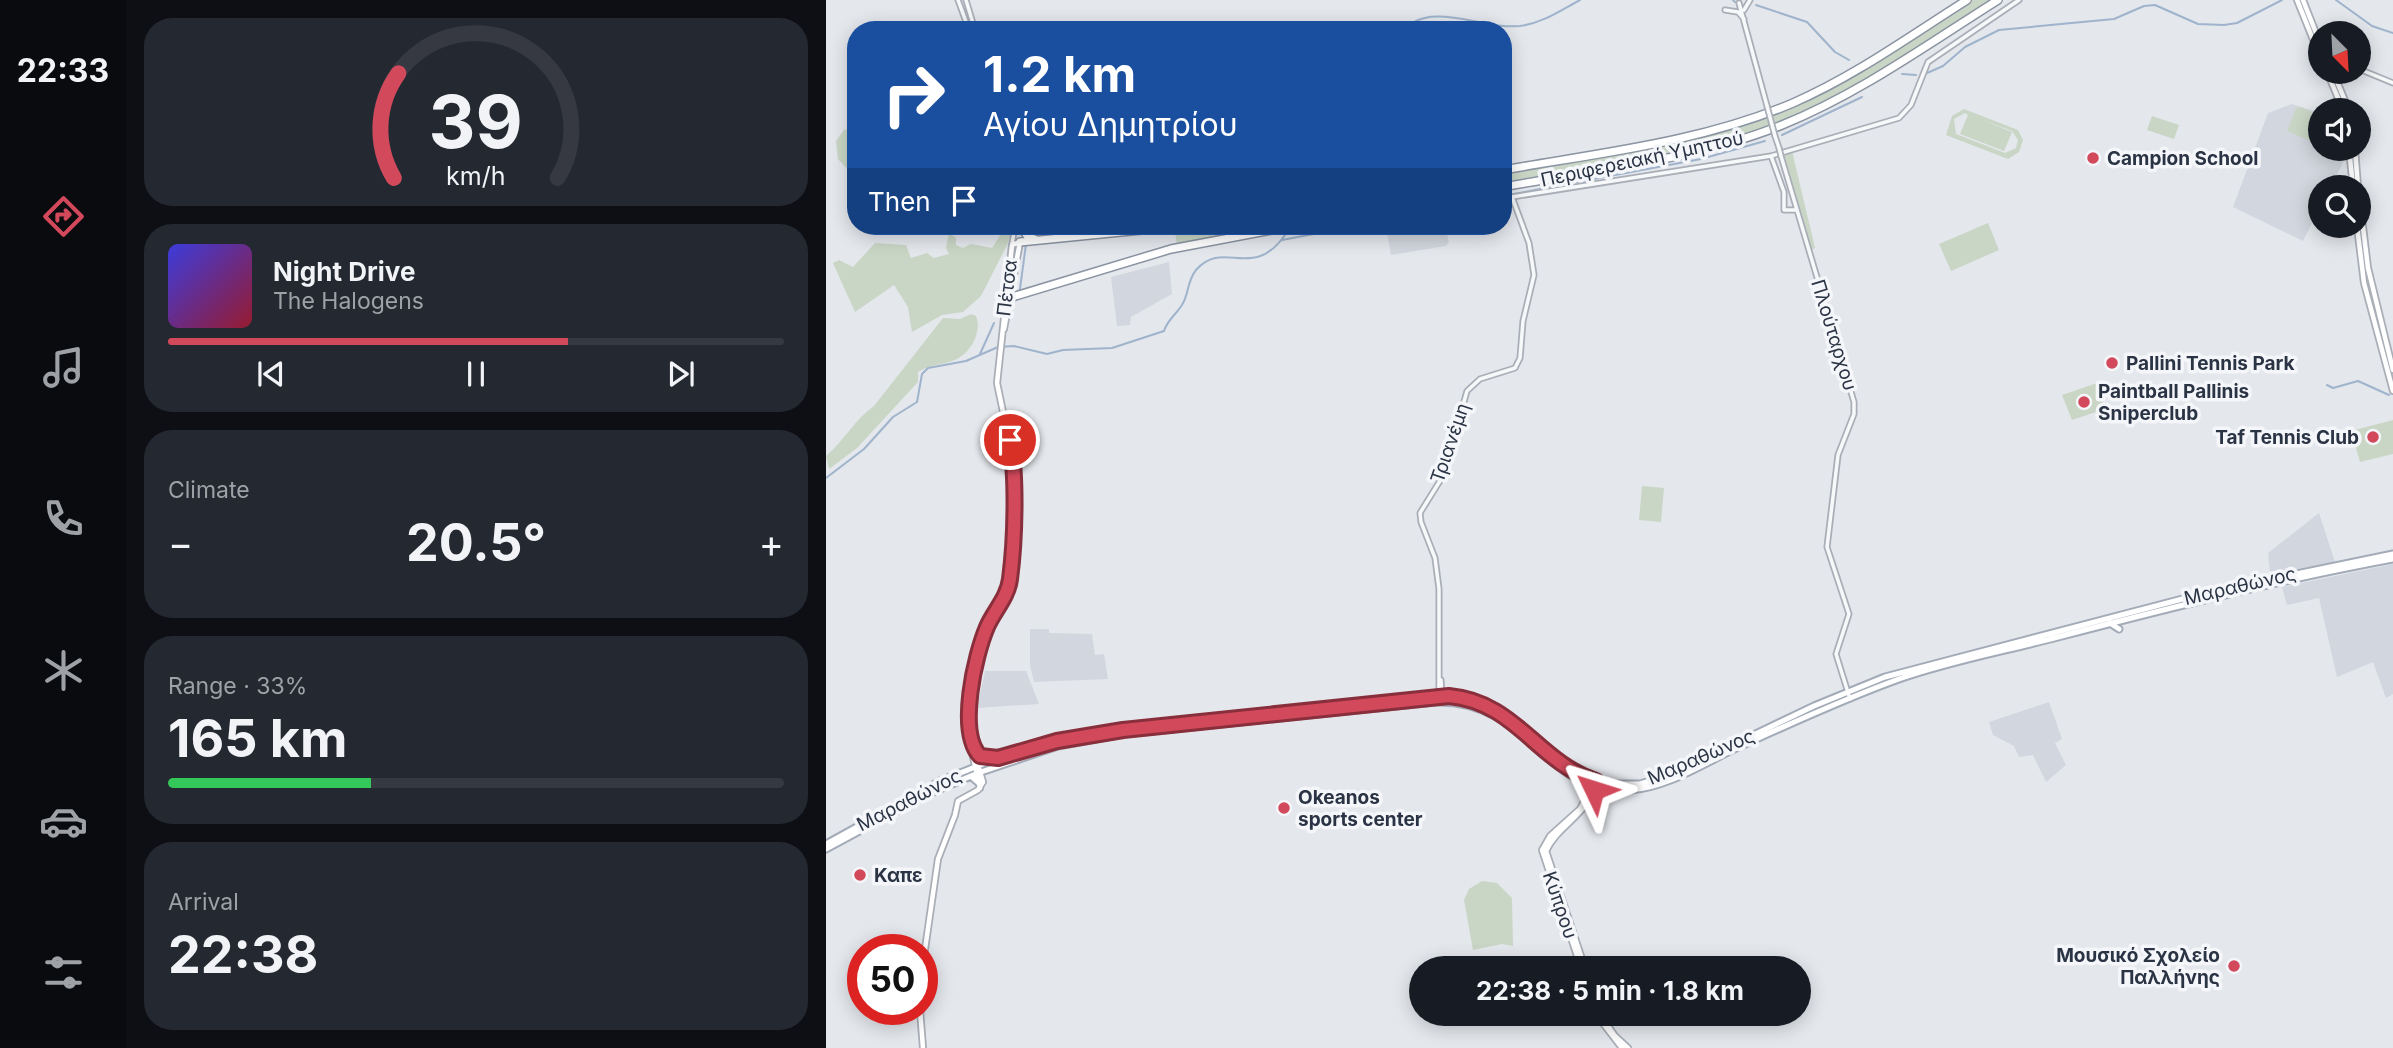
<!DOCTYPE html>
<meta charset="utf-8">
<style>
body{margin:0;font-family:Inter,sans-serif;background:#242831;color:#f1f3f6;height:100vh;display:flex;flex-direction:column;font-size:26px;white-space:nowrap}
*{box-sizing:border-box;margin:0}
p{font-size:23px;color:#9ea1a6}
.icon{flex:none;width:38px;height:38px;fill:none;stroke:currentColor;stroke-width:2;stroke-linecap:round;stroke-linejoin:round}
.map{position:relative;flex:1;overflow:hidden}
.side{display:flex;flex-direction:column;gap:18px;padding:18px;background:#0d0f14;width:700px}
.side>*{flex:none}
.hud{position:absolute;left:21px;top:21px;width:665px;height:214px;border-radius:28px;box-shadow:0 4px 18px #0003;background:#1a4fa0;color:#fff;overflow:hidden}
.needle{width:46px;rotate:156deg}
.fabs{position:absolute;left:1482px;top:21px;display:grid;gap:14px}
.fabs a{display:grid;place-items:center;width:63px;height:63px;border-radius:50%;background:#171b24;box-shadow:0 4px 18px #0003;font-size:35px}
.speed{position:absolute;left:21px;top:934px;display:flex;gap:14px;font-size:35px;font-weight:700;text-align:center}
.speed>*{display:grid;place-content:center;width:91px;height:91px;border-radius:50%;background:#171b24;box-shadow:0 4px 18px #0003;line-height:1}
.speed .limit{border:10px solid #d22;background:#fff;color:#111}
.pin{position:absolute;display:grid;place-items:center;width:60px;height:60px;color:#fff;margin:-30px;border:4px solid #fff;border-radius:50%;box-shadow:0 2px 7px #0007}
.me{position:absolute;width:77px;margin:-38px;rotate:311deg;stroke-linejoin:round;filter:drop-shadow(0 0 5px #0008)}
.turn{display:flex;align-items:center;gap:24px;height:147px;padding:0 21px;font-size:32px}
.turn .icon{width:91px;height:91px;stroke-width:2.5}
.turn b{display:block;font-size:49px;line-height:60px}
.then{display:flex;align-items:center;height:66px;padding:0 21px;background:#0003;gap:14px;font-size:26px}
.big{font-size:52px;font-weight:700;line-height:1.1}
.side .widget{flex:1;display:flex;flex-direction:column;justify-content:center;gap:10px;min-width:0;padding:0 24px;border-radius:28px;background:#242831}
.side .dial{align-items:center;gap:0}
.dial svg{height:182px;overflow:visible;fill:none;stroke:#363941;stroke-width:7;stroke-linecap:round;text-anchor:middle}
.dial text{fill:#f1f3f6;stroke:none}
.song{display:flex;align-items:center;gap:21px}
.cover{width:84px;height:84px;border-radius:10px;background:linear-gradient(135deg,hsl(240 70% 55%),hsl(350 70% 35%))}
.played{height:7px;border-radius:4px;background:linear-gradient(90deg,#d1495b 65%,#363941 65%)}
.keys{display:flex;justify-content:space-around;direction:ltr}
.heat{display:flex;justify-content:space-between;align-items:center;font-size:38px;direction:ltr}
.charge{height:10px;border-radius:5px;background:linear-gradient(90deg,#34c759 33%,#363941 0)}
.trip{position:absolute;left:583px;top:956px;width:402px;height:70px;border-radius:35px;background:#171b24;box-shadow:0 4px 18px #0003;font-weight:700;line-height:70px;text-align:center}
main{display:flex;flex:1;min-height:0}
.menu{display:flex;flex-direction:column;width:126px;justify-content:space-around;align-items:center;background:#090b0e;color:#9ea1a6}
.menu .icon{width:49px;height:49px}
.menu .current{color:#d1495b}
.menu b{font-size:32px;color:#f1f3f6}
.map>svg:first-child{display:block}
</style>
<main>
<nav class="menu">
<b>22:33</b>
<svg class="icon current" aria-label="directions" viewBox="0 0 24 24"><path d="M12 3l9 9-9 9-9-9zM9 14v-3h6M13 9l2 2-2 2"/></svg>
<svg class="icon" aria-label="music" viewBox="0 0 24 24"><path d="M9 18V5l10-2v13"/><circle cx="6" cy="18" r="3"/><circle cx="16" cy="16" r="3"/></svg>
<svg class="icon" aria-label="phone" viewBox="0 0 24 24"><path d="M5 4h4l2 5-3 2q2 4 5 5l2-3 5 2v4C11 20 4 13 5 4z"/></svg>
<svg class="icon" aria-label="climate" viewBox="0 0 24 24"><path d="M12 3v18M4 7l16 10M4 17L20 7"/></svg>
<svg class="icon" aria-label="car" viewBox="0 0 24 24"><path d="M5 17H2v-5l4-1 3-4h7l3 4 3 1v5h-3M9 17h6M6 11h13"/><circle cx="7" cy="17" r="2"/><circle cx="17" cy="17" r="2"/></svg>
<svg class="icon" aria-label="filters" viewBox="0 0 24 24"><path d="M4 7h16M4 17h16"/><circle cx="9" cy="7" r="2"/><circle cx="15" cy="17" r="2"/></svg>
</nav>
<section class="side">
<div class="widget dial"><svg viewBox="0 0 100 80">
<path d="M14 69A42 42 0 1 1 86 69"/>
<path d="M14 69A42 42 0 0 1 16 23" stroke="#d1495b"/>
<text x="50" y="56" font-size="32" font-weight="700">39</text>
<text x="50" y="72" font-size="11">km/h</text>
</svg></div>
<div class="widget">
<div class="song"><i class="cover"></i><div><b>Night Drive</b><p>The Halogens</p></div></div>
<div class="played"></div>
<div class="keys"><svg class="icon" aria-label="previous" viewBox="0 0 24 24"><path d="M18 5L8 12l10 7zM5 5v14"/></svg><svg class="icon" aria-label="pause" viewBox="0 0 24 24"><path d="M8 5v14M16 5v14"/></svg><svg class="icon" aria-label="next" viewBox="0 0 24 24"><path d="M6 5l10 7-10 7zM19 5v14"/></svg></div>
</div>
<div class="widget"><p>Climate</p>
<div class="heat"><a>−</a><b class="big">20.5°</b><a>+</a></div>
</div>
<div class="widget"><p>Range · 33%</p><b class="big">165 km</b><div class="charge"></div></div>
<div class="widget"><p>Arrival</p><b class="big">22:38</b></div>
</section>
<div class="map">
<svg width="1567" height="1048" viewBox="0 0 1567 1048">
<rect width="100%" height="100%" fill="#e4e7ec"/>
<path fill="#d2d6de" d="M 1466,104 L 1494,113 L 1494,149 L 1521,149 L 1521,154 L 1505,187 L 1494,187 L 1494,207 L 1477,241 L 1407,207 L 1442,113 Z
M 560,226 L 619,226 L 623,242 L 620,246 L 565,255 Z
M 343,262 L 346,294 L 305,317 L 304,325 L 291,326 L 285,277 Z
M 1493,513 L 1509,562 L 1444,574 L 1442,553 Z
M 1567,564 L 1567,694 L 1560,698 L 1547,662 L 1511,677 L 1493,598 L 1461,605 L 1456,587 Z
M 204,629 L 223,629 L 223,633 L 266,634 L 269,655 L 278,654 L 282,679 L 208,682 L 204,666 Z
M 159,671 L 200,671 L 213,704 L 151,708 Z
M 1223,702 L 1236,739 L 1229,743 L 1240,765 L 1220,782 L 1207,755 L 1193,757 L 1188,746 L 1167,735 L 1163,722 Z"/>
<path fill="#c9d6c5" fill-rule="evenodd" d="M 1147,0 L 1166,0 C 1099,43 1032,90 958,121 C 871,158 770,167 677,184 L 677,174 C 769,157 866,148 953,112 C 1022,84 1085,40 1147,0 Z
M 1474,107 L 1494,115 L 1494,139 L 1489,138 L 1494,141 L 1494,145 L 1461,131 L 1470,108 Z
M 1138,109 L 1192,130 L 1197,140 L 1193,152 L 1182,159 L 1120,135 L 1126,116 ZM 1139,113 L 1142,115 L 1134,134 L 1178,151 L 1186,132 L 1154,119 L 1186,131 L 1192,140 L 1190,148 L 1179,153 L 1130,134 L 1128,119 Z
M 1326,116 L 1353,125 L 1348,139 L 1321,130 Z
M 30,127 L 30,178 L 12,159 L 10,141 L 18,130 Z
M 966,151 L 989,248 L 985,250 L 958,154 Z
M 1162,223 L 1173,250 L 1125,271 L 1113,244 Z
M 176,226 L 182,226 L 185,232 L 182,243 L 155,296 L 137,312 L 116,315 L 86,332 L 82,307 L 68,285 L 29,312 L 7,263 L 13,260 L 27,267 L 49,243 L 80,245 L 85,258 L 101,253 L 108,258 L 123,254 L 120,248 L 123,233 L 130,238 L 130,245 L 137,248 L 145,244 L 166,248 L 175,234 Z
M 393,226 L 453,226 L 351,245 L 349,231 Z
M 145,314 L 150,316 C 156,331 146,351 131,359 C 118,365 104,364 92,372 L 92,382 L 31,448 L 3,469 L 0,456 C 18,441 28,420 48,406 L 117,318 L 134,319 Z
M 1271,383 L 1279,409 L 1246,420 L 1236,395 Z
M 1567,420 L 1567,454 L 1534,462 L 1525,431 Z
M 816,486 L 838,488 L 835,522 L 813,520 Z
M 656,881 L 671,883 L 686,898 L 687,946 L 676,944 L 647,950 L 638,900 L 643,889 Z"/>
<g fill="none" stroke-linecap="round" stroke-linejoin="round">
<path stroke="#9fb4cc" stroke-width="2" d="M 907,0 L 909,2
M 1510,0 L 1546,26 L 1567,33
M 930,5 L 981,22 L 1009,52 L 1023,60
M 577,30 C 607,0 656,30 694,26 C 717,23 735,10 754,0
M 1101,73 L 1117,66 L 1139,47 L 1173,30 L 1288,19 L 1318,6 L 1329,5 L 1372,24 L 1398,25 L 1411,23 L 1456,0
M 1076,74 L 1090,75
M 956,135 L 1036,97
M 677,196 L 875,159 L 939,141
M 456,240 L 530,226
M 194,289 L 200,244
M 154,354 L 168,323
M 1501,385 L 1507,388 L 1532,381 L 1563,395
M 0,478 L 38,449 L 67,417 L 91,402 L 96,374 L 102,368 L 140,361 L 172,347 L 188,346 L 221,354 L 237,350 L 286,348 L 338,331 C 342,319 349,316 356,305 C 363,294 361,281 370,270 C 398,238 426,282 459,235"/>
<defs>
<path id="tertiary" d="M 132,0 L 143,30
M 140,0 L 149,30
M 913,3 L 941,106
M 899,10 L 912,12 L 918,19
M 918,10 L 924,0
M 1533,69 L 1567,83
M 949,136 L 953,148
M 945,156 L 958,192 L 958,210 L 970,210
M 955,156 L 1028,402 L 1028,414 L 1012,455 L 1001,547 L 1023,614 L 1010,654 L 1024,699
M 186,244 L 189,226
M 615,680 L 616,697
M 613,702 L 613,589 L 609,558 L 595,522 L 594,513 L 617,476 L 641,391 L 654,379 L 689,368 L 694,358 L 697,321 L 708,275 L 703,243 L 686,197 L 945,156 L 1073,118 L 1085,105 L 1102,62 L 1193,0"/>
<path id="secondary" d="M 1471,0 L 1494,57
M 1477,0 L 1494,43
M 1501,72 L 1517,110
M 1507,72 L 1523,110
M 1523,149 L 1527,187
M 1529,149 L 1532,187
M 1533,194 L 1542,268 L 1567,370
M 1531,226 L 1538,283 L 1567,391
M 178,329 L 194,242
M 154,788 L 145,748 L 143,703 L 158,636 L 180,594 L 185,572 L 187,460 L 171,383 L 186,245 L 194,242
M 755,968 L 716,850 L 724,836 L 754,809 L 767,784
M 759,968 L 720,851 C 732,825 762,815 769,785
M 96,970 L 112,859 L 129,815 L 132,801 L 152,790 L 157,782 L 145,741
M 94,1010 L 97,1048
M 769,1013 L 796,1048
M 773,1013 L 789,1036 L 802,1048"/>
<path id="primary" d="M 1284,623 L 1293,629
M 149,750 L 156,757 L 165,759
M 146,777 L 154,784
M 0,844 L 114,781 L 172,758 L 231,742 L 297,730 L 607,696 L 643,699 L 672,710 L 733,762 L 753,774 L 786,784 L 814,784 L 844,775 L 988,706 L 1059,677 L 1387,591 L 1567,554
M 0,849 L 100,795 L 152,773 L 232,746 L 297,734 L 609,702 C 705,699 715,796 804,790 C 844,787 881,761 917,745 C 968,722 1020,698 1073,679 C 1124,661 1179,651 1232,637 C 1343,608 1454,580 1567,559"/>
<path id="motorway" d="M 677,170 C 774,153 876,142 967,103 C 1029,76 1084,36 1141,0
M 677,187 C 770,170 868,160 956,125 C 1033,94 1102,44 1172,0
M 195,227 L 202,237 L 209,239
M 194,242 L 356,226
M 186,297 L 345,249 L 467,226"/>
</defs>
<use href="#tertiary" stroke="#a9aeb7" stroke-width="7"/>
<use href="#secondary" stroke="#a9aeb7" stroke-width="8"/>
<use href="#primary" stroke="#a3abb8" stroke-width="9"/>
<use href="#motorway" stroke="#8b94a3" stroke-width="10"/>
<use href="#tertiary" stroke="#f7f8fa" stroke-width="3.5"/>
<use href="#secondary" stroke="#fff" stroke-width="4.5"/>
<use href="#primary" stroke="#fff" stroke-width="5"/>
<use href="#motorway" stroke="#fff" stroke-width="7"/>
<defs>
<path id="tertiary-bridge" d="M 941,106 L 949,136
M 953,148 L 955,156"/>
</defs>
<use href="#tertiary-bridge" stroke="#a9aeb7" stroke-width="7" stroke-linecap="butt"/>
<use href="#tertiary-bridge" stroke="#f7f8fa" stroke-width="3.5"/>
</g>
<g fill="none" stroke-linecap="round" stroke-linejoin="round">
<defs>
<path id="route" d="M 184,440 C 191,477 189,541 184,579 C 182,597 168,611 161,627 C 149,655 131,732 154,756 L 172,758 L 231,741 L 297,730 L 623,696 C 690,702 711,762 770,781 L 768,790"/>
</defs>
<use href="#route" stroke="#882f3b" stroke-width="18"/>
<use href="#route" stroke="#d1495b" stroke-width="12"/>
</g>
<g fill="#d1495b" stroke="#f4f6f9" stroke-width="2.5">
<circle cx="1267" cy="158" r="7"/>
<circle cx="1286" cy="363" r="7"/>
<circle cx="1258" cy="402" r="7"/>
<circle cx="1547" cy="437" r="7"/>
<circle cx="458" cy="808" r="7"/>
<circle cx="34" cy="875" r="7"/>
<circle cx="1408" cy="966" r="7"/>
</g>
<g text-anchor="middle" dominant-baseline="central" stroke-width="7" stroke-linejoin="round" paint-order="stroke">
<g font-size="19" font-weight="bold" fill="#2b3445" stroke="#f4f6f9" text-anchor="start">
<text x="1281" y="158">Campion School</text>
<text x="1300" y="363">Pallini Tennis Park</text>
<text x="1272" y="391">Paintball Pallinis<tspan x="1272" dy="22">Sniperclub</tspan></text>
<text x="1533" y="437" text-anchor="end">Taf Tennis Club</text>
<text x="472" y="797">Okeanos<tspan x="472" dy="22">sports center</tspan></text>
<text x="48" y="875">Καπε</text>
<text x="1394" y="955" text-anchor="end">Μουσικό Σχολείο<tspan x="1394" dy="22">Παλλήνης</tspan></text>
</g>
<g font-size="19" fill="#2b3445" stroke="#f4f6f9">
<text transform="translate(816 159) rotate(-12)">Περιφερειακή Υμηττού</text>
<text transform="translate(181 288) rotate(-83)">Πέτσα</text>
<text transform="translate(1008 335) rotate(73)">Πλούταρχου</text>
<text transform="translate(624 443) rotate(-71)">Τριανέμη</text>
<text transform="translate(1414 586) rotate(-13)">Μαραθώνος</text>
<text transform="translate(875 757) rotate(-23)">Μαραθώνος</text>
<text transform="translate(83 800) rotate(-27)">Μαραθώνος</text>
<text transform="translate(734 905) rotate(71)">Κύπρου</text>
</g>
</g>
</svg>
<div class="fabs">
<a><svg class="needle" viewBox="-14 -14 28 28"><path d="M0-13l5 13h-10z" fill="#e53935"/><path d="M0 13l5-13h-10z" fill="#9ea1a6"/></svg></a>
<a><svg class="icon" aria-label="sound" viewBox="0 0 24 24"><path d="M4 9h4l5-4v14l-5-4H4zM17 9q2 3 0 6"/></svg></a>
<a><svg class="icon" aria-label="search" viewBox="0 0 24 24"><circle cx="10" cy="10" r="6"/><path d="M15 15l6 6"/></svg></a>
</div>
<div class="speed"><div class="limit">50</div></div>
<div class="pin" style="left:184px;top:440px;background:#d93025"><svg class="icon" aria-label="arrive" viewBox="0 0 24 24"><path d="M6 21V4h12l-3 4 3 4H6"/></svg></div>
<svg class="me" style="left:768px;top:790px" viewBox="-20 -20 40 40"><path d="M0-17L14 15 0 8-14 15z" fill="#d1495b" stroke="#fff" stroke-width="4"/></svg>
<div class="trip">22:38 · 5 min · 1.8 km</div>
<div class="hud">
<div class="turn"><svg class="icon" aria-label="right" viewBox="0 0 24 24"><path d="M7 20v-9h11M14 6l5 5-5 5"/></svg><div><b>1.2 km</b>Αγίου Δημητρίου</div></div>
<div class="then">Then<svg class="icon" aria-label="arrive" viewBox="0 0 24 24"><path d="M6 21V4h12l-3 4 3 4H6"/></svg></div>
</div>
</div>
</main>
